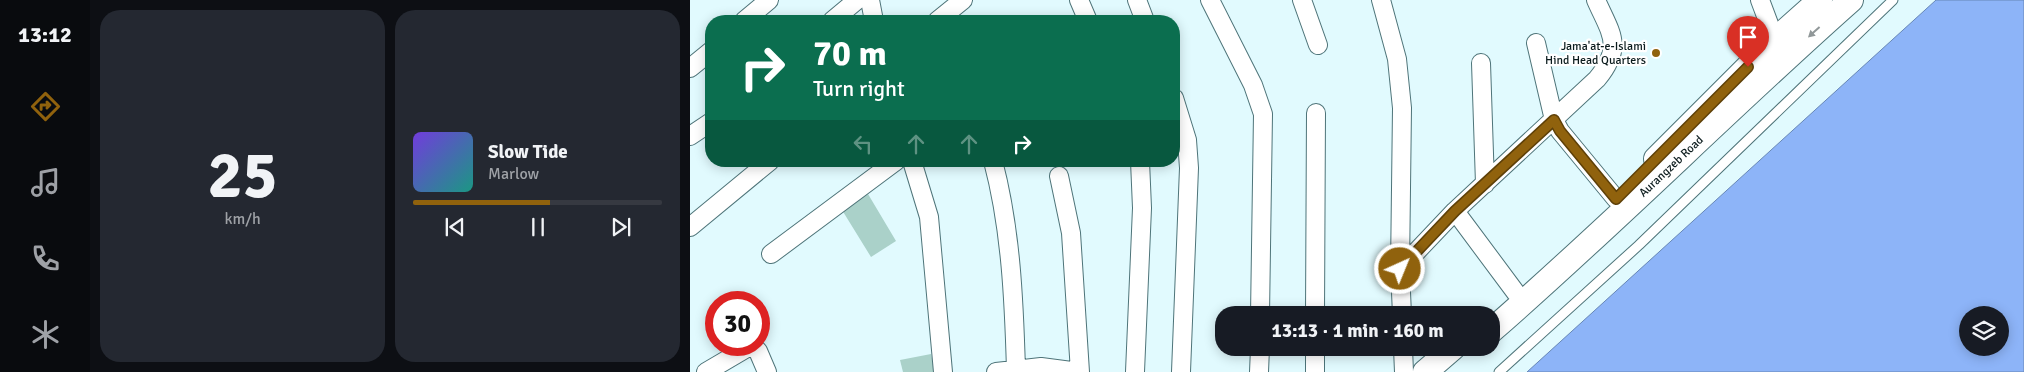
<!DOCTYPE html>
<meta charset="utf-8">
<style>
body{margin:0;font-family:Signika,sans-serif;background:#242831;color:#f1f3f6;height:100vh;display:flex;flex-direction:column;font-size:19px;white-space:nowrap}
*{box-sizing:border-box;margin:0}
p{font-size:16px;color:#9ea1a6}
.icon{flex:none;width:28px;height:28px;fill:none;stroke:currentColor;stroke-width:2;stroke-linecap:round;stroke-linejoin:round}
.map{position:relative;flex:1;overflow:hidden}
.side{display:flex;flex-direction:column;gap:10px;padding:10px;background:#0d0f14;width:600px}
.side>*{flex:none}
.hud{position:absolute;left:15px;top:15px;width:475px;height:152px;border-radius:20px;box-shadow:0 2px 12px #0003;background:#0b6e4f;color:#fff;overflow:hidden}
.tools{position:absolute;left:1269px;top:306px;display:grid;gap:10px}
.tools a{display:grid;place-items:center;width:50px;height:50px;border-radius:50%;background:#171b24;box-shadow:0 2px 12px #0003;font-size:25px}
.speed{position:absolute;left:15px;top:291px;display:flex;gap:10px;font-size:25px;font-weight:700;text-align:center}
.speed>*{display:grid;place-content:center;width:65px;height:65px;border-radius:50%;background:#171b24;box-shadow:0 2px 12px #0003;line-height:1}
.speed .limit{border:8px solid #d22;background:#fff;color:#111}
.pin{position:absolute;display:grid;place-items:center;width:42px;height:42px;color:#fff;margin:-51px -21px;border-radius:50% 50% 50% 0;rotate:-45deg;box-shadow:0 0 5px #0007}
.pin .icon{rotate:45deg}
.me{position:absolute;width:55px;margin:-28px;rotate:44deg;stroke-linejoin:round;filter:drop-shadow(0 0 4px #0008)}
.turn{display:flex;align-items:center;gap:18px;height:105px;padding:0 25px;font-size:22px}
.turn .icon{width:65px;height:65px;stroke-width:2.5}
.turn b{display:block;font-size:35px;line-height:42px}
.lanes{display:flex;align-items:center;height:48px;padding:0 25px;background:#0003;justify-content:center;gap:25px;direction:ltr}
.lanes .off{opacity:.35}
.side .card{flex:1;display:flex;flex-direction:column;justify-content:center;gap:8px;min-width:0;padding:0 18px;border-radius:20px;background:#242831}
.side .dial{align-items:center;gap:0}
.dial b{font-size:65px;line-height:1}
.song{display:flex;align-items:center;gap:15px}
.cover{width:60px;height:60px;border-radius:8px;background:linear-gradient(135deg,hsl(260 70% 55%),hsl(170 70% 35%))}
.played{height:5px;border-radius:2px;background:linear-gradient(90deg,#90620d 55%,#363941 55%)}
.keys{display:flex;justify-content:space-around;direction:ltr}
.side .tiles{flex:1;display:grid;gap:10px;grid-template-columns:repeat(2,1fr)}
.trip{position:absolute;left:525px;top:306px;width:285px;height:50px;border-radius:20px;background:#171b24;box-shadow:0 2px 12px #0003;font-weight:700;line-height:50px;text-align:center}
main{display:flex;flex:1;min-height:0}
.dock{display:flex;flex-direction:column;width:90px;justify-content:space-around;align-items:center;background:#090b0e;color:#9ea1a6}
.dock .icon{width:35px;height:35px}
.dock .selected{color:#90620d}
.dock b{font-size:22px;color:#f1f3f6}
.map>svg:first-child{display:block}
</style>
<main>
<nav class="dock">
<b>13:12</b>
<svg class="icon selected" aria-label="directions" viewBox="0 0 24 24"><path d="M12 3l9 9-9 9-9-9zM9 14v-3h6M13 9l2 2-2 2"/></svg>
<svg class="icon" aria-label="music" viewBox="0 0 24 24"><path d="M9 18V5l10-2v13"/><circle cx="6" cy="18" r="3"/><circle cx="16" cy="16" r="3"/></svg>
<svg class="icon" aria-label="phone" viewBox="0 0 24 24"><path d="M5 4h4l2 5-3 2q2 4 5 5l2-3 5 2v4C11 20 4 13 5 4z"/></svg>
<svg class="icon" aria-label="climate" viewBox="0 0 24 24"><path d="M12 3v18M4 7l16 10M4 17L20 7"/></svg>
</nav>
<section class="side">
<div class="tiles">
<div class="card dial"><b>25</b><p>km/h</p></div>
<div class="card">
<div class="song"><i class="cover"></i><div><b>Slow Tide</b><p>Marlow</p></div></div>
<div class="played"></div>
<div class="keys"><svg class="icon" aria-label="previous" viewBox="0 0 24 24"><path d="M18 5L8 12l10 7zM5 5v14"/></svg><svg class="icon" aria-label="pause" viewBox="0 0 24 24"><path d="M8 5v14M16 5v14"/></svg><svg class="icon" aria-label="next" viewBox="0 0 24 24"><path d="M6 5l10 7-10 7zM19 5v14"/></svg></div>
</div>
</div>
</section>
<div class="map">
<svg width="1334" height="372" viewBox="0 0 1334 372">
<rect width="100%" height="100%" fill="#e1fafe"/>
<path fill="#8db4f8" stroke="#6686b6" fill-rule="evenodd" d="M 1246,0 L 1334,0 L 1334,372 L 837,372 ZM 1278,315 L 1310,315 L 1310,348 L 1278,348 Z"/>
<path fill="#aad1c9" d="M 178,194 L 206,241 L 181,257 L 152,210 Z
M 241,354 L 245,372 L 213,372 L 210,360 Z"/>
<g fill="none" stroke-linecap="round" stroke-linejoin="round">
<defs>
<path id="lane" d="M 809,372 L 949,245 L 1203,0"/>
<path id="street" d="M 180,0 L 184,21
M 389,0 L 398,21
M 447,0 L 455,21
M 520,0 L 563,85 L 573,114 L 570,315
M 612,0 L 628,45
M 691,0 L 707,59 L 712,108 L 710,269 L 712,315
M 1070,0 L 1085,40
M 54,21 L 79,0
M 142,21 L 167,0
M 247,21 L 273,0
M 846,43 L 864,120 L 870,131 L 926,199
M 791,63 L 795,184
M 0,68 L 21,51
M 484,98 L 497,140 L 499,168 L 491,372
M 0,136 L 21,122
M 222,161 L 239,217 L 253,372
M 303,161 C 321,229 324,301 326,370
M 369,176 L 381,233 L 390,372
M 765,211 L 826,293
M 0,227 L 80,161
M 81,254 L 206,161
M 710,269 L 765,211 L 907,79 C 934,46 921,34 906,0
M 625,315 L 626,113
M 713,348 L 714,372
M 16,372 L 62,345 L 68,351 L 77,372
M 306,372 L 351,367 L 389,372
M 445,372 L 452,208 L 450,161
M 569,372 L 570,348
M 625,372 L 625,348"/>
<g id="secondary">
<path d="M 966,159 L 1085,40 L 1130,0"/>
<path id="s1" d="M 801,331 C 924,224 1039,108 1161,0"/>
<path d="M 735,372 L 763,348"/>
</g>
</defs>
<use href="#lane" stroke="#4e7479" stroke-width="11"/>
<use href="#street" stroke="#4e7479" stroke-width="20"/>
<use href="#secondary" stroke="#4e7479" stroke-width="26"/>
<use href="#lane" stroke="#fff" stroke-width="9"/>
<use href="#street" stroke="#fff" stroke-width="18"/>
<use href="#secondary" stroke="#fff" stroke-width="24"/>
</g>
<defs><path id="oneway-solid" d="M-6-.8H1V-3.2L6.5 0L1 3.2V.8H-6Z" transform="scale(1.25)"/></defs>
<use fill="#919899" href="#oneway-solid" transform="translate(1124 32) rotate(138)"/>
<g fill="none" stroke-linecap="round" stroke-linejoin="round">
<defs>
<path id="route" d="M 710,269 L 765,211 L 864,120 L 870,131 L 926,199 L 1058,67"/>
</defs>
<use href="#route" stroke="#5e4008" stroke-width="12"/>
<use href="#route" stroke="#90620d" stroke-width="9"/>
</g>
<circle fill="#90620d" stroke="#fff" stroke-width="2" cx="966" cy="53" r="5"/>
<g text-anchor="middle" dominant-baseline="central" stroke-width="4.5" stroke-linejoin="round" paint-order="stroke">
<g font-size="12" fill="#0b1b1d" stroke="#fff" text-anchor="end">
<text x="956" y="46">Jama'at-e-Islami<tspan x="956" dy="14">Hind Head Quarters</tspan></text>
</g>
<g font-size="12" fill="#0b1b1d" stroke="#fff">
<text stroke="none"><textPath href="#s1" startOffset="244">Aurangzeb Road</textPath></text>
</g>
</g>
</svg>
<div class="tools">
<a><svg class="icon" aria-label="layers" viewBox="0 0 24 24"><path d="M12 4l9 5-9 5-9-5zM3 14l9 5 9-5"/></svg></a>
</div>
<div class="speed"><div class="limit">30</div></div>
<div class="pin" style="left:1058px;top:67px;background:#d93025"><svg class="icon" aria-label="arrive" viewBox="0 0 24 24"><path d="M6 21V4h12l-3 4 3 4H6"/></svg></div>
<svg class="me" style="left:710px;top:269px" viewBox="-20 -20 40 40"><circle r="17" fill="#90620d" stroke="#fff" stroke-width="3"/><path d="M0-11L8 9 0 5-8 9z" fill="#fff"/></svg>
<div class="trip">13:13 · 1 min · 160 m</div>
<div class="hud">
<div class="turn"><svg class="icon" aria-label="right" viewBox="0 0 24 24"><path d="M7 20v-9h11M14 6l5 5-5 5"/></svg><div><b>70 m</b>Turn right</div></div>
<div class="lanes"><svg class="icon off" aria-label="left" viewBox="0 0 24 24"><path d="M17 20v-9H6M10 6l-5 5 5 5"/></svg><svg class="icon off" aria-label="ahead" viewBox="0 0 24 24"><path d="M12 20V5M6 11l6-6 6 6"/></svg><svg class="icon off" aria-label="ahead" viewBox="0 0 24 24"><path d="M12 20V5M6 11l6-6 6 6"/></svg><svg class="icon" aria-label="right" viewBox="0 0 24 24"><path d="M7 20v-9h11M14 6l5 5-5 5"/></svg></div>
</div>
</div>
</main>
